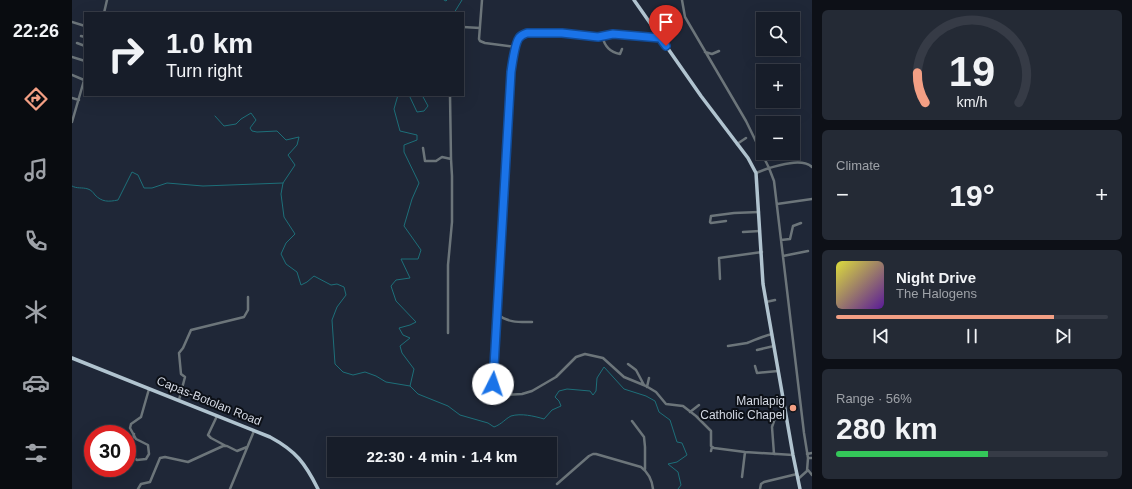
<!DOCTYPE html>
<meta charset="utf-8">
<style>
body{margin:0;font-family:Helvetica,sans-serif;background:#242a35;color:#f1f3f6;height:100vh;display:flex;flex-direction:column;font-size:15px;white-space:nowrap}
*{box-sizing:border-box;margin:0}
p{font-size:13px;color:#9ea2a8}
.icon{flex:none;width:22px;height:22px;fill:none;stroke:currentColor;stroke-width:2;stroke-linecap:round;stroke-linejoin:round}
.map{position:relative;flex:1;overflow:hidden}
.sheet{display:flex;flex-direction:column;gap:10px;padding:10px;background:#0d1017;width:320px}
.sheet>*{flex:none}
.banner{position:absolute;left:12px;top:12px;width:380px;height:84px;border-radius:0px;box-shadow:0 4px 16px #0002,0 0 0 1px #363b46;background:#171d29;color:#f1f3f6;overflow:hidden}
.controls{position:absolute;left:684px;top:12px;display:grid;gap:8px}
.controls a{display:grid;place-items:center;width:44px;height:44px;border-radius:0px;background:#171d29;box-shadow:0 4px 16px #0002,0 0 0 1px #363b46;font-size:20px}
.speed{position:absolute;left:12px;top:425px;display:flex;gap:8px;font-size:20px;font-weight:700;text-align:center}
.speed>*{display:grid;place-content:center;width:52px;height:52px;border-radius:50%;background:#171d29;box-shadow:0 4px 16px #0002,0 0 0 1px #363b46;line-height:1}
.speed .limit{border:6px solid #d22;background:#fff;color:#111}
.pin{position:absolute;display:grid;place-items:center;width:34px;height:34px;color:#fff;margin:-41px -17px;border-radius:50% 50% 50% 0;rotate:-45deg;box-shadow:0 0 4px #0007}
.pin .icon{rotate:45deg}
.me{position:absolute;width:44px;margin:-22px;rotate:4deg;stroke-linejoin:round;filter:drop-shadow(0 0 3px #0008)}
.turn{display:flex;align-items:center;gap:14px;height:84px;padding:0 16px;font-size:18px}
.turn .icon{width:52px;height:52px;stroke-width:2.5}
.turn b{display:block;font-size:28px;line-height:34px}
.big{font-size:30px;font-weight:600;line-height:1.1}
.sheet .widget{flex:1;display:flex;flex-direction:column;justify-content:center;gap:6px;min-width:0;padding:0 14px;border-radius:6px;background:#242a35}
.sheet .dial{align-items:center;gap:0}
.dial svg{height:104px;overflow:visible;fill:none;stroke:#363b46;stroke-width:7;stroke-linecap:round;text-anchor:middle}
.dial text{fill:#f1f3f6;stroke:none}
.song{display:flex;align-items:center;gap:12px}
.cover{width:48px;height:48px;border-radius:6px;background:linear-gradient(135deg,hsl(60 70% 55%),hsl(270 70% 35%))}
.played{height:4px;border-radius:2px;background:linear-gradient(90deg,#f39f84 80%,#363b46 80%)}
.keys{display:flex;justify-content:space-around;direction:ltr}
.heat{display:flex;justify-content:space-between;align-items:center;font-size:22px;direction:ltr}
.charge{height:6px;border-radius:3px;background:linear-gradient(90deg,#34c759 56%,#363b46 0)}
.trip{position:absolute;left:255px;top:437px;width:230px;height:40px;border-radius:0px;background:#171d29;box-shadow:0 4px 16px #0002,0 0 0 1px #363b46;font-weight:600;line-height:40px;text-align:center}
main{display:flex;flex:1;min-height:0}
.menu{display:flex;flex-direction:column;width:72px;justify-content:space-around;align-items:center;background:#090c10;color:#9ea2a8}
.menu .icon{width:28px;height:28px}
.menu .active{color:#f39f84}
.menu b{font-size:18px;color:#f1f3f6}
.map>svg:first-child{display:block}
</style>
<main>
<nav class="menu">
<b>22:26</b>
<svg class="icon active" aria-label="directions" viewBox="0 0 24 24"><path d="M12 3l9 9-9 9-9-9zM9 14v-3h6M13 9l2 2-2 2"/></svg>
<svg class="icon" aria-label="music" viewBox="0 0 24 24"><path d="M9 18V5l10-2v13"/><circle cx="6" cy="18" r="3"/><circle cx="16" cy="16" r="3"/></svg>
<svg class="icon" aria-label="phone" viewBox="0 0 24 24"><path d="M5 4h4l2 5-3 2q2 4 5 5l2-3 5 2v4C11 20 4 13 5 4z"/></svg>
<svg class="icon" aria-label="climate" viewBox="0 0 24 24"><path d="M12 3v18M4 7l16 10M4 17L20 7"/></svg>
<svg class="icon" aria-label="car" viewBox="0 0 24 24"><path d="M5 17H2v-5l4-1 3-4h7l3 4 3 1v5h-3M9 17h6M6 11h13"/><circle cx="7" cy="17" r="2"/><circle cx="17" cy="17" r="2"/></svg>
<svg class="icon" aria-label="filters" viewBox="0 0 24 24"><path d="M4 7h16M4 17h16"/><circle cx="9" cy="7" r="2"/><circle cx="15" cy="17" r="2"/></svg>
</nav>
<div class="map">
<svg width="740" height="489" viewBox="0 0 740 489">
<rect width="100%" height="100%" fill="#1f2737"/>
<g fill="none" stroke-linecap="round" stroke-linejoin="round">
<path stroke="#1d6f79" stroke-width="1" d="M 372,0 L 374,1 L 375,0
M 382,13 L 390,0
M 326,95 L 322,109 L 328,131 L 345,135 L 345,140 L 332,145 L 332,152 L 347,183 L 340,199 L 332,226 L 349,250 L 346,259 L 329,259 L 338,278 L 324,280 L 319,286 L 324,301 L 344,322 L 338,325 L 327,328 L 331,335 L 338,338 L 328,346 L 330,353 L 342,369 L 338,386 L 346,394 L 376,406 L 388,415 L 416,423 L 422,427 C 430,424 433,419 439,416 C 449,413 462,416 472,419 L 480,410 L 489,406 L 487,401 L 483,397 L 487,391 L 495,389 L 518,391 L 521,395 L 524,391 L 525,378 L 532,367 L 552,389 L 574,396 L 583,401 L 587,412 L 598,420 L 605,442 L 610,443 L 615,455 L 605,462 L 596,464 L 606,472 L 609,485 L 606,489
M 337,95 L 345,112 L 352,111 L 356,106 L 350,95
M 143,116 L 152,126 L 164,124 L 169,119 L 179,113 L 184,120 L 178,128 L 180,131 L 185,132 L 205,131 L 214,140 L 227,137 L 225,145 L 216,155 L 223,165 L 211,183 L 209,194 L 212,217 L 223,234 L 214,243 L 209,254 L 214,264 L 225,272 L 229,285 L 235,282 L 242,276 L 259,285 L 265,284 L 272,287 L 274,295 L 265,307 L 260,320 L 263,364 L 271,372 L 281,375 L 293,372 L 304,376 L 314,382 L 338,386
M 0,186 C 5,189 10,187 16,189 C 19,190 21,192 23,195 C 30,202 36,202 46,200 L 60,172 L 66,175 L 72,188 L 80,188 L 95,183 L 131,186 L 211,183"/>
<path stroke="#6c757a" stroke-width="2.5" d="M 410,0 L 407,39 L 408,41 L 413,43 L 444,47
M 610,0 L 613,17 L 674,121 L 697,168 C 709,165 730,158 740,167
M 32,13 L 35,0
M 0,22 L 13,26
M 391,27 L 408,28
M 9,36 L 13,37
M 530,36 C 533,47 538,52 548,54 L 550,49
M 588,38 C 572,36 555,33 539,34 C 532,34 528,37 521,37 C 508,36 459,29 450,34 C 443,38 440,64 439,72 L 421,386 L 431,395 L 450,394 L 460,391 L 484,377 L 504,357 L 513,354 L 531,358 L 552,377 L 574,386 L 584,392 L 594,404 L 611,406 L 624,416 L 639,431 L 639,446 L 642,448 L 673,452 L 721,455
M 5,43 L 13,46
M 633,52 L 640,54 L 647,51
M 0,57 L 13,61
M 0,75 L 12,80
M 0,98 L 7,100
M 0,122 L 13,77
M 665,144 L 674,138
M 351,148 L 353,161 L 364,161 L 370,157 L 379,159
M 684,173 L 697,168 L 702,181 L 732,433 L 736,458
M 705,204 L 740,199
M 654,221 L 639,223 L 638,222 L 639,216 L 662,213 L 687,212
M 671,232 L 688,231
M 709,240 L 718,239 L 721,226 L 729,223
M 711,256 L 736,251
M 648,279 L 647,258 L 690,252
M 694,302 L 703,300
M 425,314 C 436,323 447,322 460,322
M 376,333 L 376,265 L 380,222 L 380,176 L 379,159 L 378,95
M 656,346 C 662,345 669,344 675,343 C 683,340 691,336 700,334
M 685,350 L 702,346
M 556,364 L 564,370 L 572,385
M 683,366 L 685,373 L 706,371
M 575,387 L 577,378
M 107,400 L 113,377 L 109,374 L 107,353 L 111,348 L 119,330 L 172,317 L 176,310 L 176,297
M 618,412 L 627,405
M 145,416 L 136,435 L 139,438 L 154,446
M 560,421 L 572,437 L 573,447 L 573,469
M 62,434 L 57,454 L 65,460 L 74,459 L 77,454 L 76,445 L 64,439 L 58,428 L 59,424 L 69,417 L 77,389
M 639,451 L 640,447
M 702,454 L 700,427 L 703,418 L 702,412
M 735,454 L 740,453
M 736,470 L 740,475
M 670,477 L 673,452
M 726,479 L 735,471 L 736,458 L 740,458
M 485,484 L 517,456 L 521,454 L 524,454 L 569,467 C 577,473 580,480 581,489
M 66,489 L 69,484 L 78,482 L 88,458 L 93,457 L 116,462 L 151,446 L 155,446 L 165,451 L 175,447
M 158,489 L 182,431
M 688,489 L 689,484 L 692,482 L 725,474"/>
<path stroke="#b0c3cf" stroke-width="3.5" d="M 562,0 L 629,96 L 676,158 L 684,173 L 691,284 L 721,455 L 728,489
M 0,358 L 198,437 C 224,451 233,463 246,489"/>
</g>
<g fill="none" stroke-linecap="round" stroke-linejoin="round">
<defs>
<path id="route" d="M 421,384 L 439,72 C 440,65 443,43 447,38 C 449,35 452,34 455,33 L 490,33 L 526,37 L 541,34 L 588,38 L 594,46"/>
</defs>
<use href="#route" stroke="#114b97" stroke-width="10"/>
<use href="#route" stroke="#1a73e8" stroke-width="7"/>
</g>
<circle fill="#f39f84" stroke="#0c1017" stroke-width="1.5" cx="721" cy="408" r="4"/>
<g text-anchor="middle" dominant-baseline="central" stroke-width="4" stroke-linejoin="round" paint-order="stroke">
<g font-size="12" fill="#d4d9e4" stroke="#0c1017">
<text transform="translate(137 401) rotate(22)">Capas-Botolan Road</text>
</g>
<g font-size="12" fill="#d4d9e4" stroke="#0c1017" text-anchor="end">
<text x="713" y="401">Manlapig<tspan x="713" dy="14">Catholic Chapel</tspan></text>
</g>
</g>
</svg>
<div class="controls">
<a><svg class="icon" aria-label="search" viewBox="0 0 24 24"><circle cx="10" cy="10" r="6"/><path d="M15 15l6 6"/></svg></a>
<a>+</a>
<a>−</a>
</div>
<div class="speed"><div class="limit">30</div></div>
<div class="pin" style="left:594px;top:46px;background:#d93025"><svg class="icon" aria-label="arrive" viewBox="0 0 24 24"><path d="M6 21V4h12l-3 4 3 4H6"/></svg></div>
<svg class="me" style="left:421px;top:384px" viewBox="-20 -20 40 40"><circle r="19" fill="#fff"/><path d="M0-13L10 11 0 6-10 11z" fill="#1a73e8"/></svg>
<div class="trip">22:30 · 4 min · 1.4 km</div>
<div class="banner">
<div class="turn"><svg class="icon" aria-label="right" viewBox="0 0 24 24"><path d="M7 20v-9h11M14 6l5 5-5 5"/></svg><div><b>1.0 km</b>Turn right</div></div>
</div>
</div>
<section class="sheet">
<div class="widget dial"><svg viewBox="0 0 100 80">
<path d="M14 69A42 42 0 1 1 86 69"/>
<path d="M14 69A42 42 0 0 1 8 46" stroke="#f39f84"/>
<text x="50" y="56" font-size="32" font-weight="700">19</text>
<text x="50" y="72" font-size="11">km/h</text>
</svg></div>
<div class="widget"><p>Climate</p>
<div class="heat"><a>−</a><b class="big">19°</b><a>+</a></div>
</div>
<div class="widget">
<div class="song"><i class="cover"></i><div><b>Night Drive</b><p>The Halogens</p></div></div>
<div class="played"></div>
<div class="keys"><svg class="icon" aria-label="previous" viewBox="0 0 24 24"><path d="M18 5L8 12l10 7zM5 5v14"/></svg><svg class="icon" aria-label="pause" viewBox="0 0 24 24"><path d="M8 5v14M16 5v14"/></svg><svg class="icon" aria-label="next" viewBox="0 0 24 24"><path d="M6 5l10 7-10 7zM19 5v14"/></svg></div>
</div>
<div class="widget"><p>Range · 56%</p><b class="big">280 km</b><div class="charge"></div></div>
</section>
</main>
